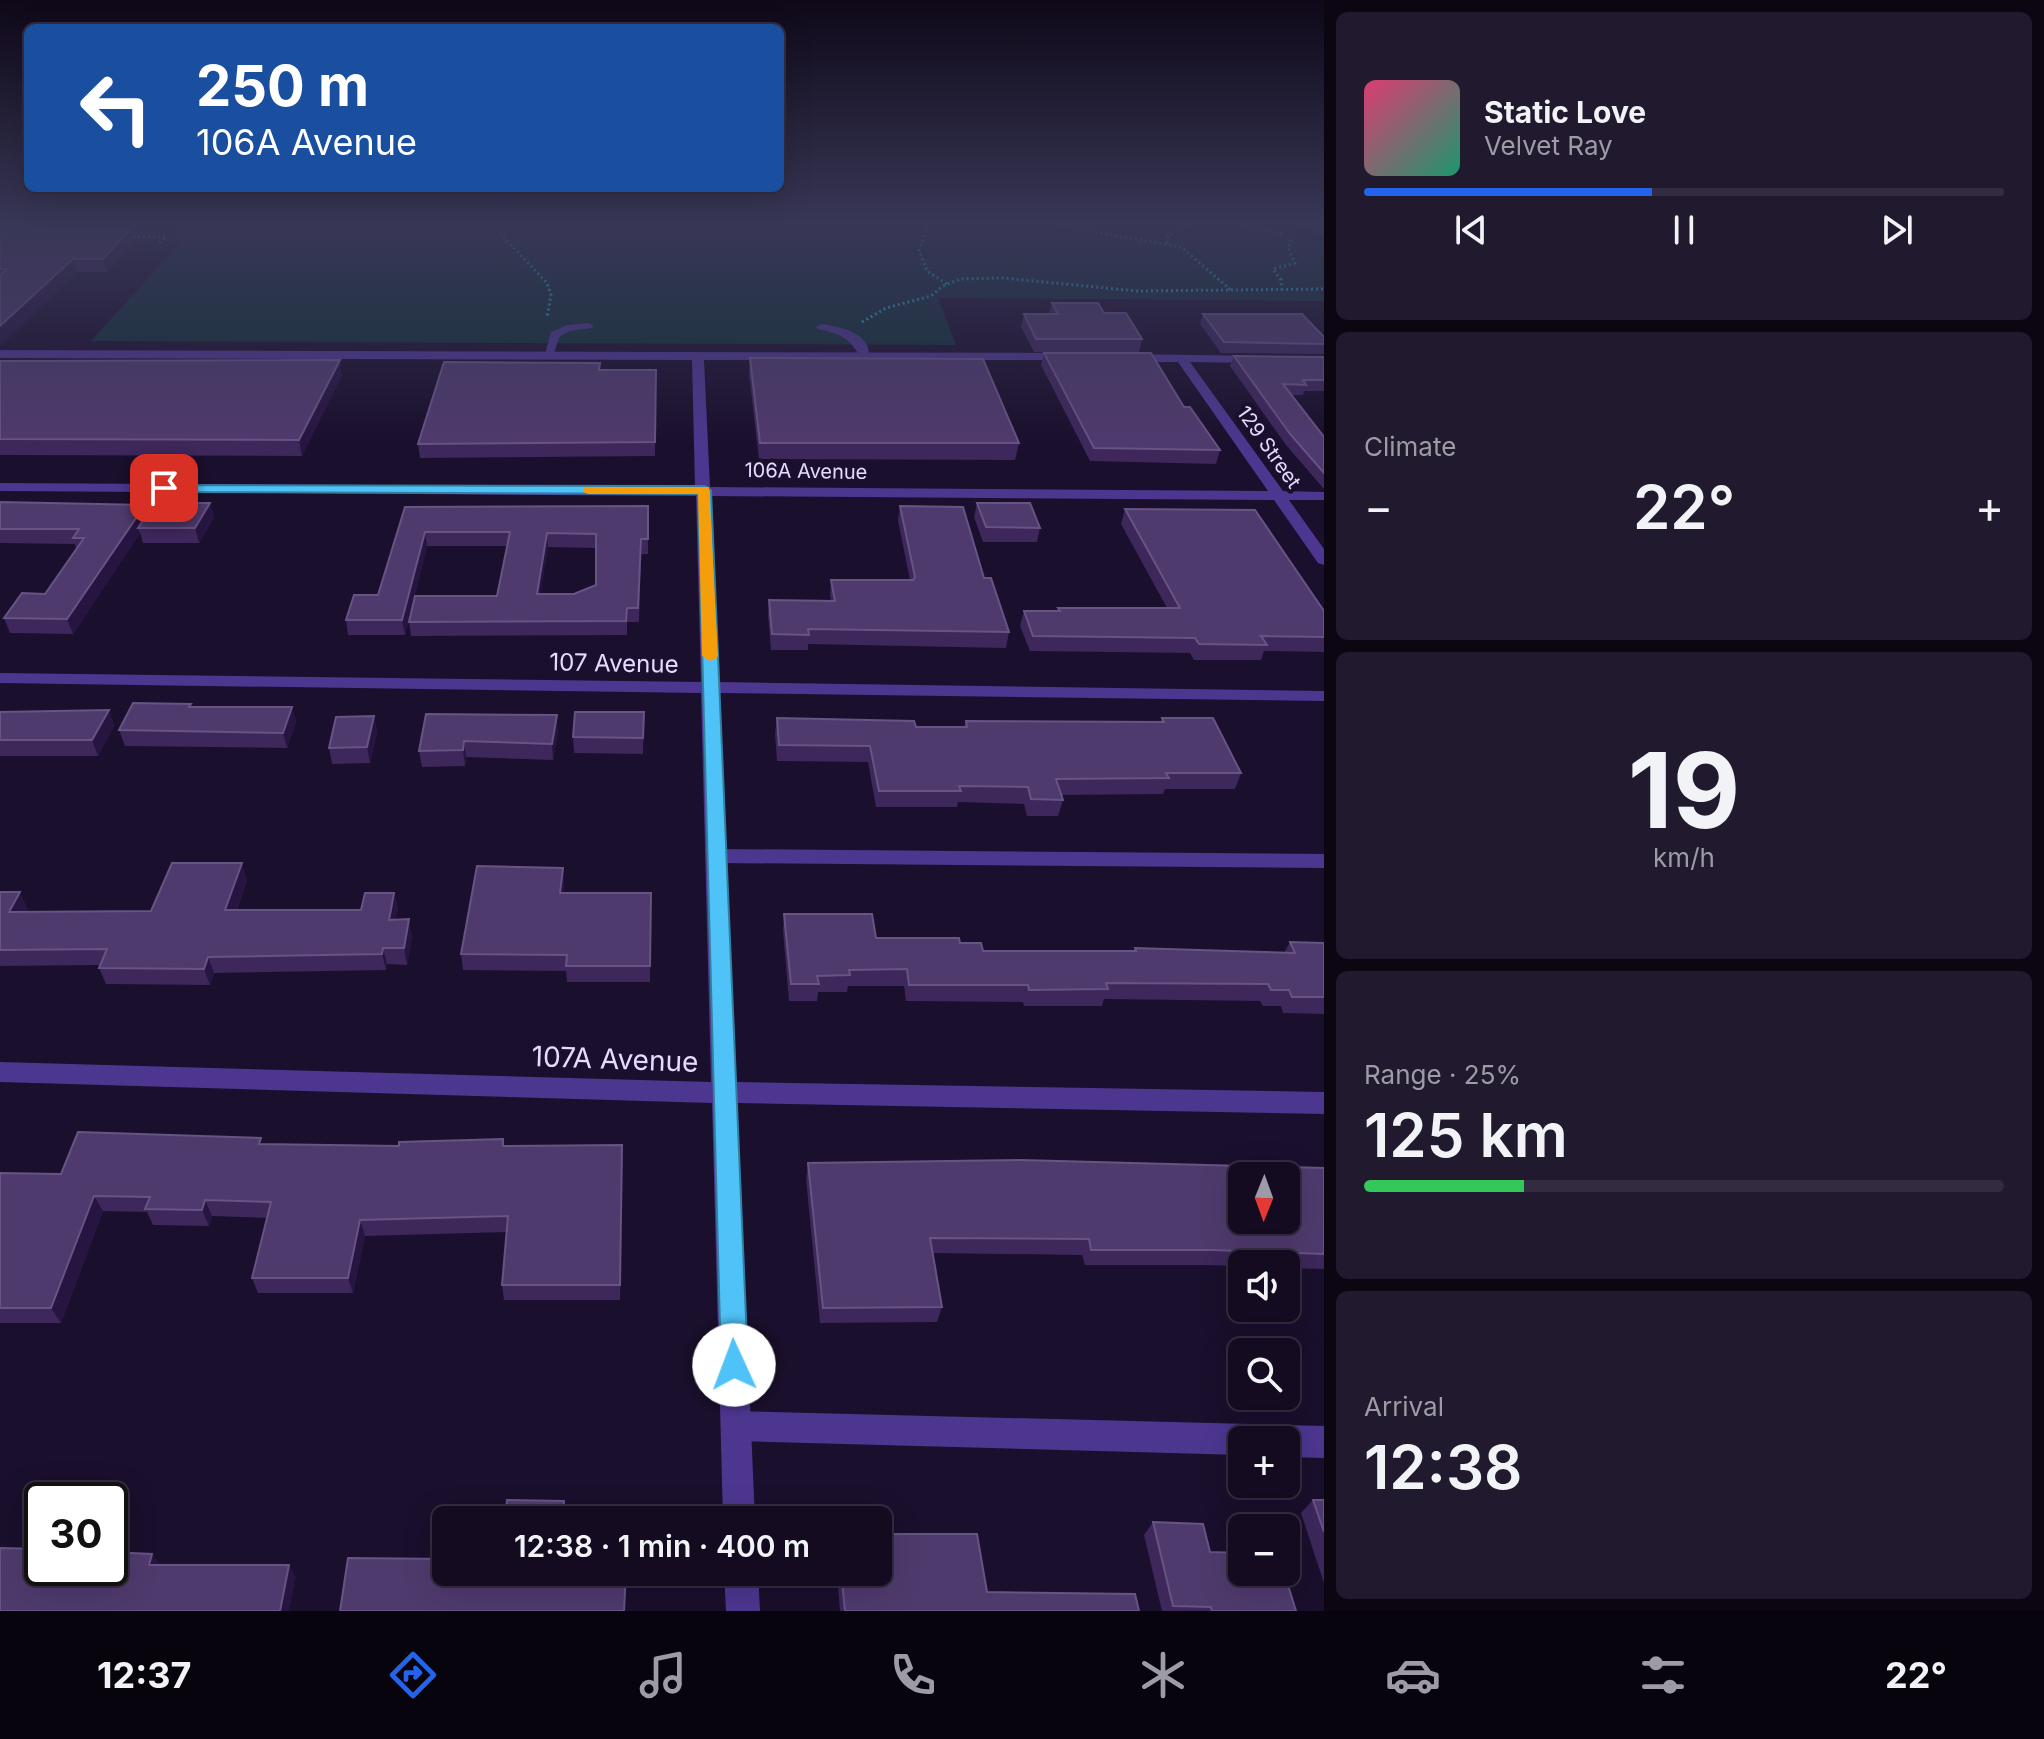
<!DOCTYPE html>
<meta charset="utf-8">
<style>
body{margin:0;font-family:Inter,sans-serif;background:#21192e;color:#f1f3f6;height:100vh;display:flex;flex-direction:column;font-size:30px;white-space:nowrap}
*{box-sizing:border-box;margin:0}
p{font-size:26px;color:#9d9ba5}
.icon{flex:none;width:44px;height:44px;fill:none;stroke:currentColor;stroke-width:2;stroke-linecap:round;stroke-linejoin:round}
.map{position:relative;flex:1;overflow:hidden}
.details{display:flex;flex-direction:column;gap:12px;padding:12px;background:#0b0612;width:720px}
.details>*{flex:none}
.banner{position:absolute;left:24px;top:24px;width:760px;height:168px;border-radius:12px;box-shadow:0 8px 32px #0002,0 0 0 2px #332b3f;background:#1a4fa0;color:#fff;overflow:hidden}
.needle{width:52px;rotate:181deg}
.fabs{position:absolute;left:1228px;top:1162px;display:grid;gap:16px}
.fabs a{display:grid;place-items:center;width:72px;height:72px;border-radius:12px;background:#140b21;box-shadow:0 8px 32px #0002,0 0 0 2px #332b3f;font-size:40px}
.speed{position:absolute;left:24px;top:1482px;display:flex;gap:16px;font-size:40px;font-weight:700;text-align:center}
.speed>*{display:grid;place-content:center;width:104px;height:104px;border-radius:50%;background:#140b21;box-shadow:0 8px 32px #0002,0 0 0 2px #332b3f;line-height:1}
.speed .limit{border:4px solid #111;border-radius:12px;background:#fff;color:#111}
.pin{position:absolute;display:grid;place-items:center;width:68px;height:68px;color:#fff;margin:-34px;border-radius:16px;box-shadow:0 4px 12px #0006}
.me{position:absolute;width:88px;margin:-44px;rotate:358deg;stroke-linejoin:round;filter:drop-shadow(0 0 6px #0008)}
.turn{display:flex;align-items:center;gap:28px;height:168px;padding:0 40px;font-size:36px}
.turn .icon{width:104px;height:104px;stroke-width:2.5}
.turn b{display:block;font-size:56px;line-height:68px}
.big{font-size:60px;font-weight:600;line-height:1.1}
.details .card{flex:1;display:flex;flex-direction:column;justify-content:center;gap:12px;min-width:0;padding:0 28px;border-radius:12px;background:#21192e}
.details .dial{align-items:center;gap:0}
.dial b{font-size:104px;line-height:1}
.song{display:flex;align-items:center;gap:24px}
.cover{width:96px;height:96px;border-radius:12px;background:linear-gradient(135deg,hsl(340 70% 55%),hsl(160 70% 35%))}
.played{height:8px;border-radius:4px;background:linear-gradient(90deg,#2563eb 45%,#332b3f 45%)}
.keys{display:flex;justify-content:space-around;direction:ltr}
.heat{display:flex;justify-content:space-between;align-items:center;font-size:44px;direction:ltr}
.charge{height:12px;border-radius:6px;background:linear-gradient(90deg,#34c759 25%,#332b3f 0)}
.trip{position:absolute;left:432px;top:1506px;width:460px;height:80px;border-radius:12px;background:#140b21;box-shadow:0 8px 32px #0002,0 0 0 2px #332b3f;font-weight:600;line-height:80px;text-align:center}
.dock{display:flex;height:128px;justify-content:space-around;align-items:center;background:#08040d;color:#9d9ba5}
.dock .icon{width:56px;height:56px}
.dock .selected{color:#2563eb}
.dock b{font-size:36px;color:#f1f3f6}
main{display:flex;flex:1;min-height:0}
.map>svg:first-child{display:block}
</style>
<main>
<div class="map">
<svg width="1324" height="1611" viewBox="0 0 1324 1611">
<rect width="100%" height="100%" fill="#1a0f2c"/>
<path fill="#113037" d="M 188,221 L 1269,221 L 1324,244 L 1324,301 L 938,298 L 956,345 L 91,341 L 182,241 L 169,240 Z"/>
<g fill="none" stroke-linecap="round" stroke-linejoin="round">
<path stroke="#26adc7" stroke-width="3" stroke-dasharray="2 3" stroke-linecap="butt" d="M 930,221 L 919,250 L 927,271 L 947,284
M 1052,221 L 1083,230 L 1181,247 L 1231,290
M 1238,221 L 1241,226 L 1284,234
M 500,233 L 547,283 L 551,295 L 547,317
M 128,237 L 166,237 L 159,243
M 1167,243 L 1168,236 L 1194,221
M 1282,290 L 1281,280 L 1273,269 L 1295,263 L 1288,248 L 1292,237
M 862,322 L 886,308 L 931,296 L 943,286 L 960,279 L 1003,278 L 1137,291 L 1324,289"/>
<path fill="#4d368f" fill-rule="evenodd" d="M 588,323 L 594,326 L 592,328 L 570,331 L 560,336 L 552,358 L 544,358 L 551,332 L 567,325 Z
M 822,324 C 842,327 872,333 869,359 L 861,359 C 850,337 840,334 818,329 L 816,327 Z
M 717,849 L 1324,854 L 1324,868 L 717,863 L 710,861 L 707,856 L 710,851 Z
M 736,1411 L 1250,1424 L 1261,1429 L 1266,1440 L 1242,1440 L 1242,1455 L 736,1441 L 725,1437 L 721,1426 L 725,1415 Z
M 1286,1425 L 1324,1426 L 1324,1458 L 1286,1457 L 1286,1440 L 1271,1440 L 1275,1430 Z"/>
<path fill="#4d368f" fill-rule="evenodd" d="M 1291,221 L 1304,221 L 1324,229 L 1324,236 Z
M 0,350 L 1068,353 L 1072,354 L 1072,360 L 704,360 L 710,487 L 1268,491 L 1178,362 L 1128,362 L 1122,358 L 1128,354 L 1264,356 L 1266,359 L 1260,363 L 1190,362 L 1283,491 L 1324,492 L 1324,500 L 1289,500 L 1324,549 L 1324,565 L 1318,563 L 1274,500 L 710,496 L 718,682 L 1324,691 L 1324,701 L 719,693 L 736,1082 L 1324,1092 L 1324,1114 L 737,1103 L 755,1520 L 723,1520 L 712,1103 L 0,1082 L 0,1062 L 711,1082 L 701,693 L 0,683 L 0,673 L 701,682 L 696,496 L 0,491 L 0,483 L 695,487 L 692,360 L 0,358 Z
M 724,1572 L 758,1572 L 760,1611 L 726,1611 Z"/>
</g>
<path fill="#3d275b" fill-rule="evenodd" d="M 0,221 L 89,221 L 80,228 L 134,242 L 107,272 L 77,272 L 0,346 Z
M 1052,303 L 1104,313 L 1142,339 L 1139,352 L 1034,352 L 1021,327 L 1024,314 L 1049,314 Z
M 1203,314 L 1324,337 L 1324,354 L 1221,353 L 1200,324 Z
M 1044,353 L 1184,407 L 1220,450 L 1216,464 L 1090,461 L 1041,365 Z
M 1234,356 L 1324,357 L 1324,391 L 1304,391 L 1303,395 L 1291,395 L 1324,437 L 1324,489 L 1286,445 L 1230,366 Z
M 750,358 L 1019,443 L 1015,460 L 759,459 L 749,374 Z
M 0,361 L 342,375 L 302,456 L 0,455 Z
M 600,370 L 656,370 L 655,456 L 420,458 L 418,444 Z
M 0,502 L 145,505 L 147,514 L 214,517 L 199,543 L 143,543 L 140,533 L 73,634 L 10,633 L 4,618 L 45,594 L 76,549 L 75,544 L 0,543 Z
M 977,503 L 1040,528 L 1037,542 L 983,542 L 974,517 Z
M 648,506 L 648,554 L 641,554 L 639,622 L 627,622 L 627,635 L 411,636 L 409,622 L 497,596 L 507,546 L 427,546 L 405,635 L 348,635 L 346,620 L 378,595 L 405,507 ZM 548,547 L 596,548 L 596,585 L 574,594 L 540,594 Z
M 900,506 L 984,578 L 1009,632 L 1006,648 L 808,644 L 808,650 L 771,650 L 768,615 L 769,600 L 831,601 L 830,595 L 831,580 L 910,580 L 898,521 Z
M 1125,509 L 1324,611 L 1324,652 L 1264,651 L 1261,660 L 1194,660 L 1190,653 L 1030,651 L 1020,626 L 1024,611 L 1057,611 L 1058,608 L 1167,608 L 1121,524 Z
M 192,707 L 292,707 L 296,722 L 287,748 L 125,746 L 119,730 Z
M 109,710 L 114,726 L 98,756 L 0,756 L 0,712 Z
M 644,712 L 643,754 L 574,753 L 573,737 Z
M 426,714 L 558,731 L 553,760 L 466,757 L 465,766 L 422,767 L 419,751 Z
M 374,716 L 377,732 L 370,763 L 332,764 L 329,748 Z
M 777,718 L 916,727 L 964,727 L 966,721 L 1160,722 L 1162,718 L 1241,773 L 1235,789 L 1165,789 L 1163,794 L 1061,795 L 1063,800 L 1058,816 L 1027,816 L 1024,804 L 958,802 L 957,807 L 876,807 L 868,762 L 777,761 L 775,734 Z
M 563,868 L 564,884 L 563,893 L 651,893 L 650,982 L 567,982 L 566,971 L 463,970 L 461,954 Z
M 247,880 L 237,910 L 361,910 L 394,893 L 398,909 L 395,919 L 412,936 L 407,965 L 387,964 L 386,970 L 214,973 L 210,985 L 106,984 L 99,968 L 100,965 L 0,966 L 0,892 L 28,909 L 26,912 L 151,911 Z
M 784,914 L 876,938 L 960,943 L 983,951 L 1133,951 L 1135,948 L 1284,953 L 1290,942 L 1324,943 L 1324,1014 L 1283,1013 L 1281,1006 L 1263,1006 L 1260,1001 L 1104,999 L 1102,1006 L 1024,1006 L 1023,1002 L 906,1001 L 904,986 L 848,986 L 847,992 L 818,992 L 817,1001 L 789,1001 L 783,931 Z
M 263,1144 L 504,1146 L 622,1145 L 620,1300 L 504,1300 L 502,1285 L 507,1232 L 365,1236 L 353,1293 L 258,1293 L 252,1278 L 267,1218 L 212,1216 L 209,1226 L 153,1225 L 147,1212 L 103,1211 L 61,1323 L 0,1323 L 0,1173 L 61,1174 Z
M 808,1163 L 1324,1168 L 1324,1269 L 1286,1268 L 1286,1264 L 1242,1264 L 1242,1266 L 1203,1265 L 1085,1265 L 1082,1255 L 932,1253 L 942,1307 L 937,1322 L 820,1323 L 806,1179 Z
M 1313,1500 L 1324,1500 L 1324,1583 L 1301,1513 Z
M 1153,1522 L 1210,1552 L 1296,1611 L 1162,1611 L 1144,1535 Z
M 837,1572 L 878,1572 L 987,1592 L 1139,1611 L 840,1611 Z"/>
<path fill="#271541" d="M 71,221 L 89,221 L 66,241 L 62,228 Z
M 131,229 L 134,242 L 107,272 L 103,259 Z
M 73,259 L 77,272 L 0,346 L 0,326 Z
M 340,360 L 342,375 L 302,456 L 299,440 Z
M 210,503 L 214,517 L 199,543 L 195,528 Z
M 145,505 L 149,519 L 138,528 L 140,533 L 73,634 L 67,619 Z
M 425,532 L 427,546 L 405,635 L 402,620 Z
M 547,533 L 548,547 L 538,608 L 537,594 Z
M 292,707 L 296,722 L 287,748 L 283,733 Z
M 109,710 L 114,726 L 98,756 L 92,740 Z
M 557,715 L 558,731 L 553,760 L 552,744 Z
M 374,716 L 377,732 L 370,763 L 367,747 Z
M 464,741 L 466,757 L 465,766 L 463,750 Z
M 242,863 L 247,880 L 231,926 L 225,910 Z
M 563,868 L 564,884 L 561,909 L 560,893 Z
M 20,892 L 28,909 L 17,928 L 9,912 Z
M 394,893 L 398,909 L 392,936 L 389,920 Z
M 409,919 L 412,936 L 407,965 L 404,948 Z
M 383,948 L 387,964 L 386,970 L 382,954 Z
M 208,957 L 214,973 L 210,985 L 204,969 Z
M 622,1145 L 623,1161 L 620,1300 L 620,1285 Z
M 94,1196 L 103,1211 L 61,1323 L 51,1308 Z
M 205,1200 L 212,1216 L 209,1226 L 202,1210 Z
M 360,1220 L 365,1236 L 353,1293 L 348,1278 Z
M 564,1501 L 566,1514 L 566,1520 L 563,1520 Z
M 152,1554 L 162,1566 L 149,1565 Z
M 289,1565 L 296,1577 L 289,1611 L 280,1611 Z
M 626,1572 L 627,1572 L 625,1611 L 624,1611 Z"/>
<path fill="#4f3a6d" stroke="#675384" stroke-width="2" fill-rule="evenodd" d="M 0,221 L 71,221 L 62,228 L 131,229 L 103,259 L 73,259 L 0,326 L 0,275 L 7,269 L 0,269 Z
M 1052,303 L 1098,303 L 1104,313 L 1126,313 L 1142,339 L 1036,339 L 1024,314 L 1058,314 Z
M 1203,314 L 1302,314 L 1324,337 L 1324,344 L 1224,342 Z
M 1044,353 L 1151,353 L 1184,407 L 1190,407 L 1220,450 L 1094,448 Z
M 1234,356 L 1324,357 L 1324,380 L 1303,380 L 1306,385 L 1283,384 L 1324,437 L 1324,473 L 1290,434 Z
M 750,358 L 983,359 L 1019,443 L 760,443 Z
M 340,360 L 299,440 L 0,439 L 0,361 Z
M 444,362 L 600,363 L 599,370 L 656,370 L 655,442 L 418,444 Z
M 0,502 L 145,505 L 67,619 L 4,618 L 22,593 L 45,594 L 84,538 L 73,538 L 79,529 L 0,529 Z
M 154,503 L 210,503 L 195,528 L 138,528 Z
M 977,503 L 1030,503 L 1040,528 L 986,527 Z
M 648,506 L 648,539 L 641,539 L 638,608 L 627,608 L 626,621 L 409,622 L 415,596 L 497,596 L 510,532 L 425,532 L 402,620 L 346,620 L 354,595 L 378,595 L 405,507 ZM 547,533 L 596,534 L 596,585 L 574,594 L 537,594 Z
M 900,506 L 963,507 L 984,578 L 991,578 L 1009,632 L 808,629 L 809,635 L 772,634 L 769,600 L 835,601 L 831,580 L 913,580 L 915,577 Z
M 1125,509 L 1255,510 L 1324,611 L 1324,637 L 1261,636 L 1267,645 L 1199,644 L 1195,638 L 1033,636 L 1024,611 L 1060,611 L 1058,608 L 1180,608 Z
M 133,703 L 191,704 L 189,707 L 292,707 L 283,733 L 119,730 Z
M 109,710 L 92,740 L 0,740 L 0,712 Z
M 575,712 L 644,712 L 643,738 L 573,737 Z
M 426,714 L 557,715 L 552,744 L 464,741 L 463,750 L 419,751 Z
M 374,716 L 367,747 L 329,748 L 336,717 Z
M 777,718 L 914,721 L 916,727 L 967,727 L 966,721 L 1164,722 L 1162,718 L 1213,718 L 1241,773 L 1166,773 L 1169,778 L 1056,779 L 1063,800 L 1031,799 L 1028,787 L 959,786 L 961,791 L 879,791 L 870,746 L 779,745 Z
M 172,863 L 242,863 L 225,910 L 361,910 L 365,893 L 394,893 L 389,920 L 409,919 L 404,948 L 383,948 L 382,954 L 208,957 L 204,969 L 99,968 L 107,949 L 0,950 L 0,892 L 20,892 L 9,912 L 151,911 Z
M 477,866 L 563,868 L 560,893 L 651,893 L 650,966 L 566,966 L 567,955 L 461,954 Z
M 784,914 L 872,914 L 876,938 L 959,938 L 960,943 L 981,943 L 983,951 L 1136,951 L 1135,948 L 1295,953 L 1290,942 L 1324,943 L 1324,997 L 1292,997 L 1289,990 L 1271,990 L 1268,984 L 1106,983 L 1108,989 L 1029,990 L 1028,985 L 909,985 L 907,969 L 849,970 L 850,975 L 817,976 L 819,984 L 791,984 Z
M 78,1132 L 261,1138 L 259,1144 L 399,1146 L 399,1142 L 503,1139 L 503,1146 L 622,1145 L 620,1285 L 502,1285 L 508,1216 L 360,1220 L 348,1278 L 252,1278 L 271,1202 L 205,1200 L 202,1210 L 145,1209 L 150,1197 L 94,1196 L 51,1308 L 0,1308 L 0,1173 L 61,1174 Z
M 1021,1160 L 1324,1168 L 1324,1254 L 1212,1250 L 1091,1250 L 1089,1239 L 930,1238 L 942,1307 L 823,1308 L 808,1163 ZM 1242,1176 L 1286,1176 L 1286,1220 L 1242,1220 Z
M 507,1500 L 564,1501 L 563,1520 L 505,1520 Z
M 1313,1500 L 1324,1500 L 1324,1532 Z
M 1153,1522 L 1203,1524 L 1210,1552 L 1242,1553 L 1242,1572 L 1284,1572 L 1296,1611 L 1212,1611 L 1211,1607 L 1173,1606 Z
M 878,1534 L 977,1534 L 987,1592 L 1135,1594 L 1139,1611 L 845,1611 L 841,1572 L 878,1572 Z
M 0,1548 L 42,1549 L 42,1568 L 110,1568 L 110,1552 L 152,1554 L 149,1565 L 289,1565 L 280,1611 L 0,1611 Z
M 348,1558 L 446,1559 L 446,1572 L 626,1572 L 624,1611 L 340,1611 Z"/>
<linearGradient id="sky" x2="0" y2="1"><stop stop-color="#0e0818"/><stop offset="0.5" stop-color="#383756"/><stop offset="1" stop-color="#383756" stop-opacity="0"/></linearGradient>
<rect width="1324" height="446" fill="url(#sky)"/>
<path fill="#4fc3f7" stroke="#337fa1" stroke-width="2" d="M 159,485 L 705,486 L 711,490 L 748,1365 L 744,1375 L 734,1379 L 725,1375 L 721,1365 L 698,494 L 164,492 L 157,488 Z"/>
<path fill="#f59e0b" d="M 583,487 L 709,487 L 718,656 L 716,659 L 710,661 L 702,656 L 698,494 L 588,494 L 583,492 Z"/>
<g text-anchor="middle" dominant-baseline="central" stroke-width="8" stroke-linejoin="round" paint-order="stroke">
<g font-size="20" fill="#e6daff" stroke="#1a0f2c">
<text transform="translate(1269 447) rotate(55)">129 Street</text>
<text transform="translate(806 471) rotate(1)">106A Avenue</text>
</g>
<g font-size="24" fill="#e6daff" stroke="#1a0f2c">
<text transform="translate(614 663) rotate(1)">107 Avenue</text>
</g>
<g font-size="28" fill="#e6daff" stroke="#1a0f2c">
<text transform="translate(615 1059) rotate(2)">107A Avenue</text>
</g>
</g>
</svg>
<div class="fabs">
<a><svg class="needle" viewBox="-14 -14 28 28"><path d="M0-13l5 13h-10z" fill="#e53935"/><path d="M0 13l5-13h-10z" fill="#9d9ba5"/></svg></a>
<a><svg class="icon" aria-label="sound" viewBox="0 0 24 24"><path d="M4 9h4l5-4v14l-5-4H4zM17 9q2 3 0 6"/></svg></a>
<a><svg class="icon" aria-label="search" viewBox="0 0 24 24"><circle cx="10" cy="10" r="6"/><path d="M15 15l6 6"/></svg></a>
<a>+</a>
<a>−</a>
</div>
<div class="speed"><div class="limit">30</div></div>
<div class="pin" style="left:164px;top:488px;background:#d93025"><svg class="icon" aria-label="arrive" viewBox="0 0 24 24"><path d="M6 21V4h12l-3 4 3 4H6"/></svg></div>
<svg class="me" style="left:734px;top:1365px" viewBox="-20 -20 40 40"><circle r="19" fill="#fff"/><path d="M0-13L10 11 0 6-10 11z" fill="#4fc3f7"/></svg>
<div class="trip">12:38 · 1 min · 400 m</div>
<div class="banner">
<div class="turn"><svg class="icon" aria-label="left" viewBox="0 0 24 24"><path d="M17 20v-9H6M10 6l-5 5 5 5"/></svg><div><b>250 m</b>106A Avenue</div></div>
</div>
</div>
<section class="details">
<div class="card">
<div class="song"><i class="cover"></i><div><b>Static Love</b><p>Velvet Ray</p></div></div>
<div class="played"></div>
<div class="keys"><svg class="icon" aria-label="previous" viewBox="0 0 24 24"><path d="M18 5L8 12l10 7zM5 5v14"/></svg><svg class="icon" aria-label="pause" viewBox="0 0 24 24"><path d="M8 5v14M16 5v14"/></svg><svg class="icon" aria-label="next" viewBox="0 0 24 24"><path d="M6 5l10 7-10 7zM19 5v14"/></svg></div>
</div>
<div class="card"><p>Climate</p>
<div class="heat"><a>−</a><b class="big">22°</b><a>+</a></div>
</div>
<div class="card dial"><b>19</b><p>km/h</p></div>
<div class="card"><p>Range · 25%</p><b class="big">125 km</b><div class="charge"></div></div>
<div class="card"><p>Arrival</p><b class="big">12:38</b></div>
</section>
</main>
<nav class="dock">
<b>12:37</b>
<svg class="icon selected" aria-label="directions" viewBox="0 0 24 24"><path d="M12 3l9 9-9 9-9-9zM9 14v-3h6M13 9l2 2-2 2"/></svg>
<svg class="icon" aria-label="music" viewBox="0 0 24 24"><path d="M9 18V5l10-2v13"/><circle cx="6" cy="18" r="3"/><circle cx="16" cy="16" r="3"/></svg>
<svg class="icon" aria-label="phone" viewBox="0 0 24 24"><path d="M5 4h4l2 5-3 2q2 4 5 5l2-3 5 2v4C11 20 4 13 5 4z"/></svg>
<svg class="icon" aria-label="climate" viewBox="0 0 24 24"><path d="M12 3v18M4 7l16 10M4 17L20 7"/></svg>
<svg class="icon" aria-label="car" viewBox="0 0 24 24"><path d="M5 17H2v-5l4-1 3-4h7l3 4 3 1v5h-3M9 17h6M6 11h13"/><circle cx="7" cy="17" r="2"/><circle cx="17" cy="17" r="2"/></svg>
<svg class="icon" aria-label="filters" viewBox="0 0 24 24"><path d="M4 7h16M4 17h16"/><circle cx="9" cy="7" r="2"/><circle cx="15" cy="17" r="2"/></svg>
<b>22°</b>
</nav>
